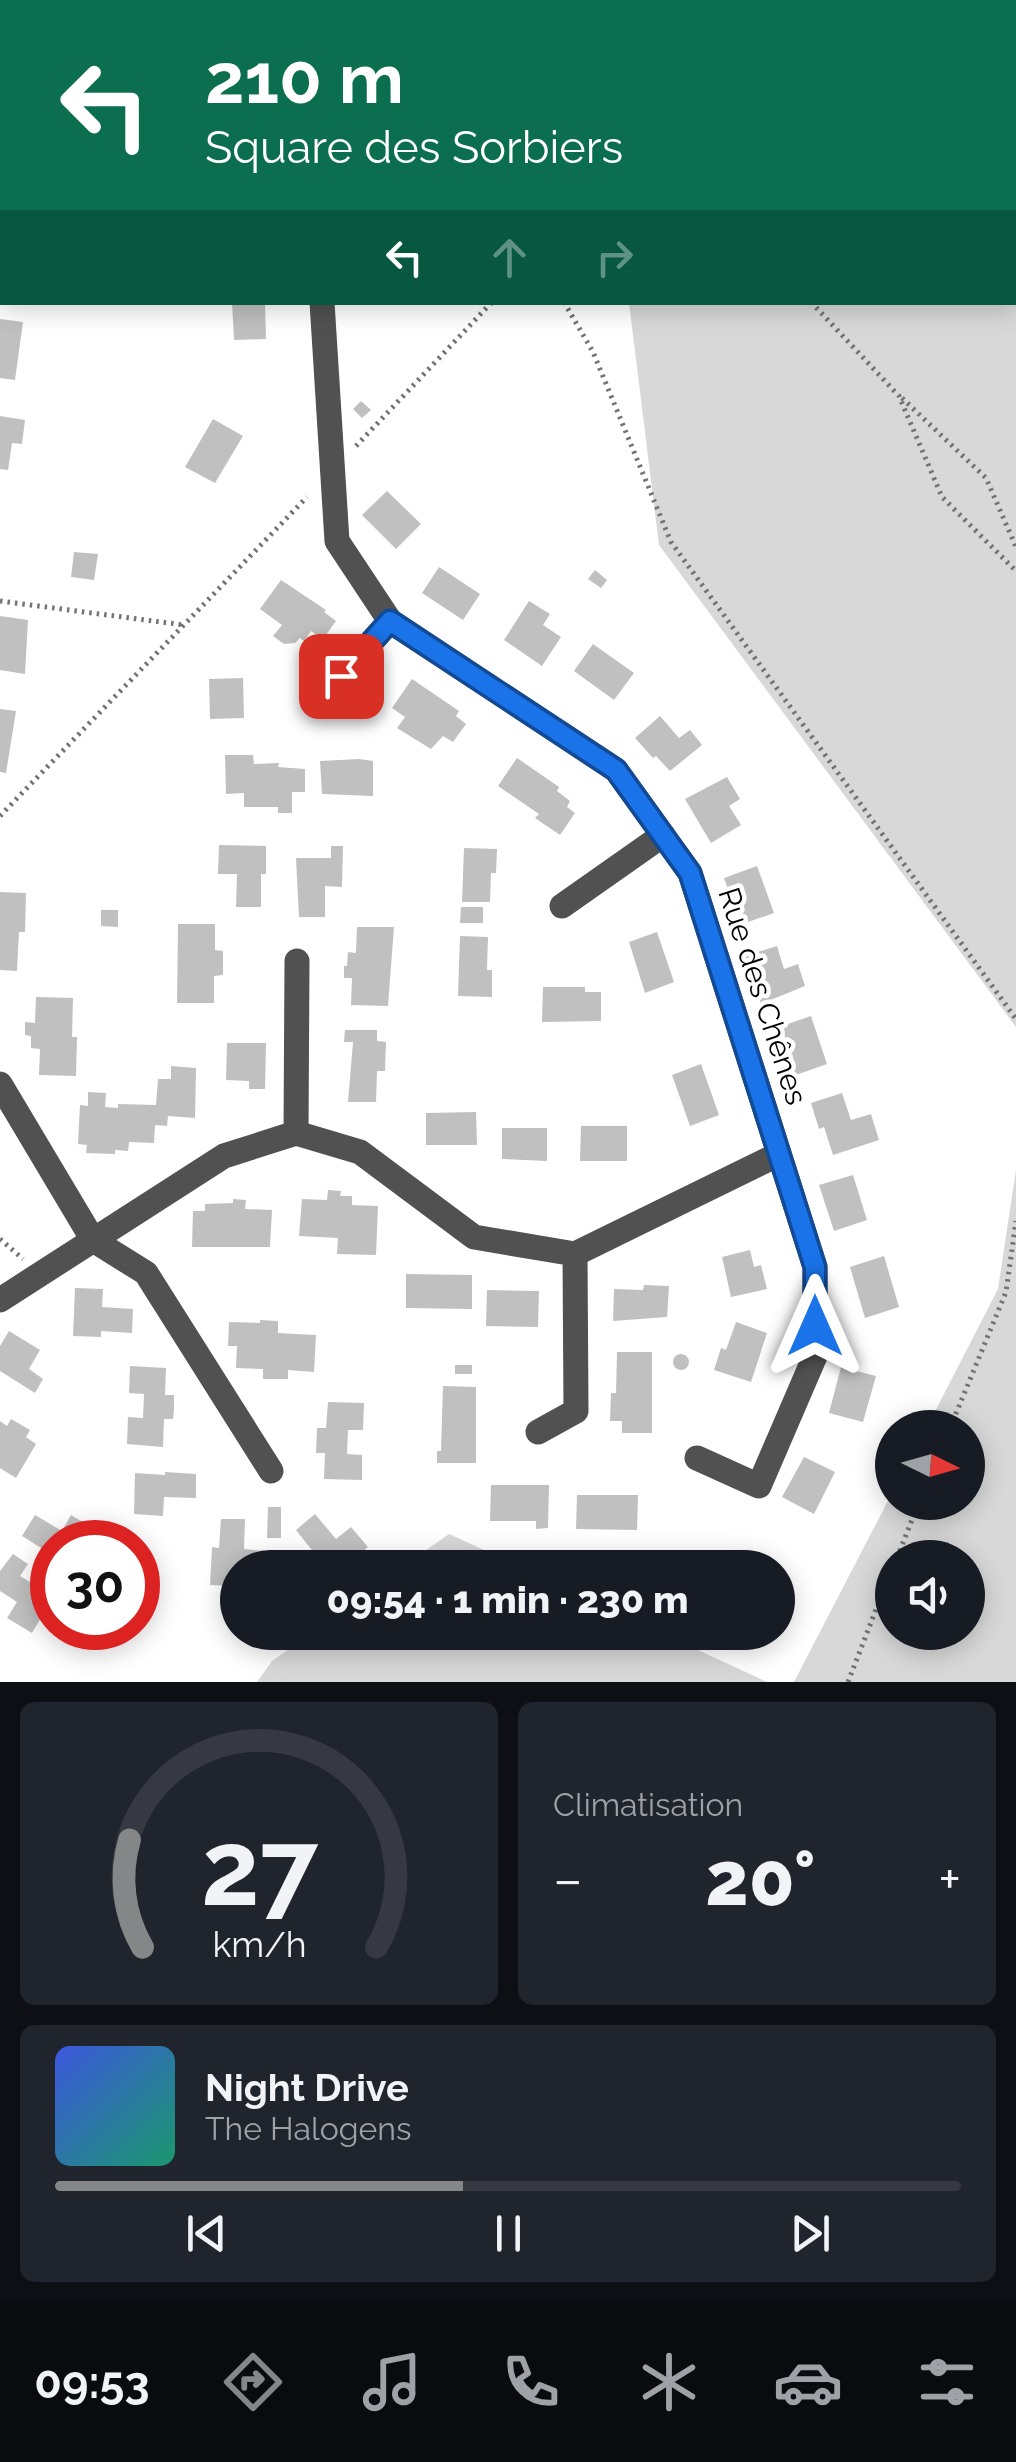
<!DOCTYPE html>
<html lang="fr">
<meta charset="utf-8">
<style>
body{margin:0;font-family:Raleway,sans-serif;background:#20242c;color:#f1f3f6;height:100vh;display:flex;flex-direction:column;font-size:38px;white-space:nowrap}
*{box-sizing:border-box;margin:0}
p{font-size:32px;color:#9ea1a6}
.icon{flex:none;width:55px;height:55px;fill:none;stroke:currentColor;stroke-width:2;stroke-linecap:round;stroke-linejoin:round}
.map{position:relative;height:1682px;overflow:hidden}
.side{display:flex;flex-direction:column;gap:20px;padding:20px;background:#0d0f14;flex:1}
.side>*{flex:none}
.top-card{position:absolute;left:0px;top:0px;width:1018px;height:305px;box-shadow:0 5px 25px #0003;background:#0b6e4f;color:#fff;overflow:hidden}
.needle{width:65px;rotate:95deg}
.controls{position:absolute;left:875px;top:1410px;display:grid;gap:20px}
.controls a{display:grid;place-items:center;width:110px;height:110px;border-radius:50%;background:#171b24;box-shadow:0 5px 25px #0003;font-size:50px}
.speed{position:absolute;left:30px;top:1520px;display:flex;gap:20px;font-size:50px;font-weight:700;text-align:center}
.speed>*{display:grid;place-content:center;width:130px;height:130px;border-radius:50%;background:#171b24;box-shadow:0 5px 25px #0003;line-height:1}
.speed .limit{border:15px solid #d22;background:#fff;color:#111}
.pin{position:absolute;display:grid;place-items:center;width:85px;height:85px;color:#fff;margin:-42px;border-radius:20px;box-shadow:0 5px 15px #0006}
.me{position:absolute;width:110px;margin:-55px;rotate:0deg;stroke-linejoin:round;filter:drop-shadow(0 0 8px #0008)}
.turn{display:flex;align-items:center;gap:35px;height:210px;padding:0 40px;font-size:45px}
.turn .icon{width:130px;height:130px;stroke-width:2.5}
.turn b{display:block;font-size:70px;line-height:85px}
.lanes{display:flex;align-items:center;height:95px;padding:0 40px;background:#0003;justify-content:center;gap:50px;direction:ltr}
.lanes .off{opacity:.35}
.big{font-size:75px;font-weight:800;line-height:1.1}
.side .widget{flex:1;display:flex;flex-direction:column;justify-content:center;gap:15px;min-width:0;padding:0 35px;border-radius:15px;background:#20242c}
.side .dial{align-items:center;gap:0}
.dial svg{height:260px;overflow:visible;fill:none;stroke:#363941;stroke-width:7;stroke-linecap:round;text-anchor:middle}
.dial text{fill:#f1f3f6;stroke:none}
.song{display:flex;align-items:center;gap:30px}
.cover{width:120px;height:120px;border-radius:15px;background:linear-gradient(135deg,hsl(230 70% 55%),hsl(160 70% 35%))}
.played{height:10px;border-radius:5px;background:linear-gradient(90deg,#858687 45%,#363941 45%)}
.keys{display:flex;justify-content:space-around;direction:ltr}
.heat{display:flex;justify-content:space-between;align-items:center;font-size:55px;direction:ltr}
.side .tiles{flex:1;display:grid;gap:20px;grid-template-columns:1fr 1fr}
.widget:last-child{grid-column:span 2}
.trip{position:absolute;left:220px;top:1550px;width:575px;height:100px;border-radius:50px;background:#171b24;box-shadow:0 5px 25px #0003;font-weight:800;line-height:100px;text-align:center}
.tab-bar{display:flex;height:160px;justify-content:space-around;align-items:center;background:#090b0e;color:#9ea1a6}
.tab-bar .icon{width:70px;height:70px}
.tab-bar .active{color:#858687}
.tab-bar b{font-size:45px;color:#f1f3f6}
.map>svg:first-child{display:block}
</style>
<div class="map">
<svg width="1016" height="1682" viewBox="0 0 1016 1682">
<rect width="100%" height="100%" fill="#fff"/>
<path fill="#d8d8d8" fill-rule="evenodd" d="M 554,0 L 968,0 L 969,2 L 552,2 Z
M 1015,99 L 1016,101 L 1016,1027 L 659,545 L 629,303 L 1015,302 Z
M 1016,1170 L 1016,1682 L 794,1682 L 892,1493 L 892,1502 L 968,1502 L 968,1428 L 927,1427 L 998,1289 ZM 892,1558 L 968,1558 L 968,1632 L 892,1632 Z
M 449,1534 L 521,1567 L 402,1567 Z
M 312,1633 L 661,1633 L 767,1682 L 257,1682 L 272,1661 Z"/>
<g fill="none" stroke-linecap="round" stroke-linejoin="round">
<path stroke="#9f9f9f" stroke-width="9" d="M 973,2 L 975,0
M 1015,144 L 1016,146"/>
</g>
<path fill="#c0c0c0" d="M 232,302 L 265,302 L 266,339 L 234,340 Z
M 0,319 L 23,322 L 15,380 L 0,378 Z
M 361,401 L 371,410 L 362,418 L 353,409 Z
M 0,416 L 25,420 L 22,444 L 12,443 L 8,470 L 0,469 Z
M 213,419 L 243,436 L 215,483 L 185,467 Z
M 387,491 L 421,524 L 396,549 L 362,515 Z
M 74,552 L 98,554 L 94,580 L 71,577 Z
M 439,567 L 480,594 L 463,620 L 422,593 Z
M 595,570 L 607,580 L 601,588 L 588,579 Z
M 281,580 L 326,610 L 324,612 L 336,621 L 323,639 L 311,631 L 304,641 L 300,638 L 295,643 L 284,644 L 273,636 L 282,625 L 260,609 Z
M 529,601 L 550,614 L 543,625 L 561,637 L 542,666 L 504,640 Z
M 0,616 L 28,620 L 25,674 L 0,670 Z
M 593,644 L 634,673 L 614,700 L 574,671 Z
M 243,678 L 244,718 L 210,719 L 209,679 Z
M 412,679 L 459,711 L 456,716 L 466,724 L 453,742 L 443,736 L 431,749 L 397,728 L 405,717 L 392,708 Z
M 0,709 L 16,711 L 6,773 L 0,772 Z
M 660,716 L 679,738 L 690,730 L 702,745 L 670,771 L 656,756 L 653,758 L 635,738 Z
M 225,755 L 253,755 L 254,764 L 279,763 L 278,767 L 305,769 L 305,792 L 292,792 L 292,813 L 278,813 L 278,807 L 244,807 L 244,793 L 226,794 Z
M 517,758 L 559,787 L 557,791 L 570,801 L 567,807 L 575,813 L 560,835 L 535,818 L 539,814 L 498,786 Z
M 359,759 L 373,761 L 373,796 L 322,794 L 320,761 Z
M 727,777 L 740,799 L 729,806 L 741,825 L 711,843 L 685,799 Z
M 219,845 L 266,846 L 266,874 L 261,874 L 261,907 L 236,907 L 237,874 L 218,874 Z
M 331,846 L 343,846 L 342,887 L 325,886 L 325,917 L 299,917 L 296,858 L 331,858 Z
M 464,848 L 497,849 L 496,873 L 491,873 L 490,902 L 462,902 Z
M 757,866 L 774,913 L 745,923 L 739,905 L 734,906 L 724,878 Z
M 0,892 L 26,893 L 25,932 L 19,932 L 17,971 L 0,970 Z
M 461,907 L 483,907 L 483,923 L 460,923 Z
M 101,910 L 118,910 L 118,927 L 101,926 Z
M 178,924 L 215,924 L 215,950 L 223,951 L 223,975 L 214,976 L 214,1003 L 177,1003 Z
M 357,927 L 394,927 L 388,1006 L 351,1005 L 352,978 L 344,978 L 344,966 L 347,966 L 348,952 L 356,953 Z
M 657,932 L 674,982 L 645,993 L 629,942 Z
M 460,936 L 488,937 L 487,970 L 492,970 L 492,997 L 458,996 Z
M 777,946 L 784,969 L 798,964 L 805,986 L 761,1004 L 745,956 Z
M 543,987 L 585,987 L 585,992 L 601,992 L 601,1021 L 542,1022 Z
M 36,997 L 73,998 L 72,1037 L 77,1037 L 76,1076 L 39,1075 L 40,1049 L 31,1048 L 31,1036 L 25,1035 L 25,1022 L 35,1023 Z
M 811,1016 L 827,1064 L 793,1076 L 783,1046 L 787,1044 L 782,1026 Z
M 345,1030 L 377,1030 L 377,1041 L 386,1042 L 385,1071 L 377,1071 L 376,1102 L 348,1102 L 353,1042 L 344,1042 Z
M 227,1043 L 266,1043 L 265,1089 L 249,1089 L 249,1081 L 226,1080 Z
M 701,1064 L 719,1115 L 690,1126 L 672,1075 Z
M 171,1066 L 196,1068 L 195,1118 L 168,1116 L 167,1126 L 155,1125 L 154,1143 L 129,1142 L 128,1151 L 115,1150 L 115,1154 L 86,1153 L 87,1145 L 78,1144 L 80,1105 L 88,1106 L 88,1092 L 106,1093 L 105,1107 L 118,1108 L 118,1104 L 156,1105 L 158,1079 L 171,1079 Z
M 842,1093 L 851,1120 L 871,1114 L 879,1140 L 833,1155 L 824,1127 L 819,1129 L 811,1103 Z
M 476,1112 L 477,1145 L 426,1145 L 426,1113 Z
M 581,1126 L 627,1126 L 627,1161 L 580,1161 Z
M 502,1128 L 547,1128 L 547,1161 L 502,1159 Z
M 853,1175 L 867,1220 L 834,1231 L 819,1185 Z
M 328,1190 L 341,1191 L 340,1196 L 352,1196 L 352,1205 L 378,1206 L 376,1255 L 337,1254 L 338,1238 L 299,1236 L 302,1199 L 327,1200 Z
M 233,1199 L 246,1200 L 245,1209 L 272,1210 L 270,1247 L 192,1247 L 193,1211 L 205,1211 L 205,1204 L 233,1203 Z
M 750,1250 L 754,1267 L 761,1265 L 767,1289 L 731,1297 L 722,1257 Z
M 884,1256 L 899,1307 L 865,1318 L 850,1267 Z
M 406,1274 L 472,1275 L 472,1309 L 406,1308 Z
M 644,1285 L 669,1286 L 667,1317 L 613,1321 L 614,1289 L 643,1290 Z
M 75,1288 L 103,1289 L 102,1307 L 133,1309 L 132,1333 L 101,1331 L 101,1337 L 73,1336 Z
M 487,1290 L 539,1291 L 538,1327 L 486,1326 Z
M 260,1320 L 278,1321 L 278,1333 L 316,1335 L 314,1372 L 288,1370 L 288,1379 L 263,1379 L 263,1369 L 236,1368 L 237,1346 L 228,1346 L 229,1322 L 260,1323 Z
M 736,1322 L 767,1333 L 751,1382 L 714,1370 L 721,1348 L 726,1350 Z
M 9,1331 L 40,1350 L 29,1369 L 43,1379 L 35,1393 L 0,1371 L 0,1346 Z
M 617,1352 L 652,1352 L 652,1433 L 622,1433 L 622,1421 L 610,1421 L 611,1393 L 616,1393 Z
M673 1362a8 8 0 1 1 16 0a8 8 0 1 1-16 0Z
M 455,1365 L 472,1365 L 472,1374 L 455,1374 Z
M 130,1366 L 166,1368 L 165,1395 L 174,1395 L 174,1409 L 173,1419 L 164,1419 L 163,1447 L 127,1444 L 128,1417 L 143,1418 L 144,1394 L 129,1393 Z
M 841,1367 L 876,1376 L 863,1422 L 829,1413 Z
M 443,1386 L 476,1387 L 476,1463 L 437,1463 L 437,1451 L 441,1451 Z
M 328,1402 L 364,1403 L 363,1430 L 348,1430 L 347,1454 L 362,1455 L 362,1480 L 324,1479 L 325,1453 L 316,1453 L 317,1428 L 326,1428 Z
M 11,1419 L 30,1430 L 26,1437 L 36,1444 L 16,1478 L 0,1468 L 0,1421 L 7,1426 Z
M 804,1457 L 835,1472 L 814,1514 L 782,1497 Z
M 165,1472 L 196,1474 L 196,1498 L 164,1497 L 163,1516 L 134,1514 L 135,1473 L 165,1475 Z
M 491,1485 L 549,1485 L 548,1528 L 536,1529 L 536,1521 L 490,1521 Z
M 577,1495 L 638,1495 L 637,1530 L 576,1529 Z
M 268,1507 L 281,1507 L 281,1538 L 267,1538 Z
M 315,1514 L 336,1539 L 351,1527 L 368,1547 L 344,1568 L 318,1568 L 310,1558 L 315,1554 L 296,1530 Z
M 35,1515 L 62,1531 L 71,1515 L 96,1530 L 89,1542 L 52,1542 L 52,1552 L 49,1553 L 22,1536 Z
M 221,1519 L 245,1519 L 244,1549 L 264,1551 L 263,1568 L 238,1568 L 234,1586 L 210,1585 L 212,1547 L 219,1548 Z
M 13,1554 L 28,1564 L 20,1576 L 30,1582 L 33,1577 L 52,1589 L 52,1599 L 32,1633 L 7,1618 L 17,1602 L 0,1591 L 0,1571 Z
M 713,1559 L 745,1559 L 745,1568 L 712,1568 Z
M 287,1632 L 310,1632 L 295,1643 Z"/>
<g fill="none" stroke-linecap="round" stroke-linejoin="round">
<path stroke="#737373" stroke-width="5" stroke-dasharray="2.5 5" stroke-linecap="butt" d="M 72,2 L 74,0
M 809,2 L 811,0
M 0,107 L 2,104
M 564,302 L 593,352 L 671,542 L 1016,1019
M 811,302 L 899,396 L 942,497 L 1016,571
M 902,398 L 986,478 L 1016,547
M 356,446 L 492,302
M 0,601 L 184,625
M 0,816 L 307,497
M 0,1239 L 23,1259
M 950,1428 L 1006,1292 L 1016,1221
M 897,1558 L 919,1502
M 848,1682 L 892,1568"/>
<path stroke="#515151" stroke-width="25" d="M 295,0 L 295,2
M 1012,2 L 1013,0
M 1015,76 L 1016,82
M 322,302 L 337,541 L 390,621 L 616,770 L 690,873 L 815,1267 L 815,1356 L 759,1486 L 697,1458
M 317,703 L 390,621
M 562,906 L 663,835
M 0,1084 L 93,1240 L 146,1273 L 271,1471
M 296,1133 L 297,961
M 0,1300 L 224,1156 L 296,1133 L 360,1152 L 474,1237 L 575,1254 L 779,1154
M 538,1432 L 576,1411 L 575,1254"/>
</g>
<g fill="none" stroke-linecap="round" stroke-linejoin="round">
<defs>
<path id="route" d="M 341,676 L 390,621 L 616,770 L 690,873 L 815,1267 L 815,1326"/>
</defs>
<use href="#route" stroke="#114b97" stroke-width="25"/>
<use href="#route" stroke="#1a73e8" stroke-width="18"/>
</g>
<g text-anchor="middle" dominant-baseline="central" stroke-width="9" stroke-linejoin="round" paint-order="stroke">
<g font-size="30" fill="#000" stroke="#fff">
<text transform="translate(763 996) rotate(72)">Rue des Chênes</text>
</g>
</g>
</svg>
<div class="controls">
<a><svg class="needle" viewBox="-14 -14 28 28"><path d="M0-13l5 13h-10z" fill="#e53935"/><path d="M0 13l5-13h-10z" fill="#9ea1a6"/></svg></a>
<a><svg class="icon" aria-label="sound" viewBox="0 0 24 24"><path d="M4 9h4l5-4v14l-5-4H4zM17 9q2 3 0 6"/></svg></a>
</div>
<div class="speed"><div class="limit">30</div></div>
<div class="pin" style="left:341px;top:676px;background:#d93025"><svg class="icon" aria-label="arrive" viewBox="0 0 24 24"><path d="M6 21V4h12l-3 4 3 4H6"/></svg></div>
<svg class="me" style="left:815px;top:1326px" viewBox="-20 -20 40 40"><path d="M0-17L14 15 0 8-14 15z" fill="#1a73e8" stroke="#fff" stroke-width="4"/></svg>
<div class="trip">09:54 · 1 min · 230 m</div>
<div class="top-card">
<div class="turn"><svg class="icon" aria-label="left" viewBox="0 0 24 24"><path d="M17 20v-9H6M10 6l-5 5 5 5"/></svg><div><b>210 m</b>Square des Sorbiers</div></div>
<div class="lanes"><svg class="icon" aria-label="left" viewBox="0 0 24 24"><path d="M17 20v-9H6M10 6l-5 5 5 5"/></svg><svg class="icon off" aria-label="ahead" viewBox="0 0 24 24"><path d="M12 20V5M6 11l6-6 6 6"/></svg><svg class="icon off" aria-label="right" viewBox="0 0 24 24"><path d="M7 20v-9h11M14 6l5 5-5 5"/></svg></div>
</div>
</div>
<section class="side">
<div class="tiles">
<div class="widget dial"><svg viewBox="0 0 100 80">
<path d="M14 69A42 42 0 1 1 86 69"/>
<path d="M14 69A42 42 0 0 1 10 36" stroke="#858687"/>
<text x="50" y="56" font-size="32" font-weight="700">27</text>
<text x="50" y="72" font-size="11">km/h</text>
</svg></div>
<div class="widget"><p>Climatisation</p>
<div class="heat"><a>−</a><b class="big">20°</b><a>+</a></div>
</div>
<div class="widget">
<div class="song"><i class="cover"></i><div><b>Night Drive</b><p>The Halogens</p></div></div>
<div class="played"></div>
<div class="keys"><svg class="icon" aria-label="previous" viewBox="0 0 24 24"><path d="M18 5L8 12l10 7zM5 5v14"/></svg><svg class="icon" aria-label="pause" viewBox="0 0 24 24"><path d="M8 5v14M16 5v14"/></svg><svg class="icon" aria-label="next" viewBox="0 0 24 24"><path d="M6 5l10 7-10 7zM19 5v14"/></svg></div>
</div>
</div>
</section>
<nav class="tab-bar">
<b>09:53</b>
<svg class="icon active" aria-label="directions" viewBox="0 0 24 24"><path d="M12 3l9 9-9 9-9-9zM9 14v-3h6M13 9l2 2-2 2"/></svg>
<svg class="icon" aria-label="music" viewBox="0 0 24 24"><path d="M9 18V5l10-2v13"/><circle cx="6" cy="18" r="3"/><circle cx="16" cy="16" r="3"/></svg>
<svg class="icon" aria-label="phone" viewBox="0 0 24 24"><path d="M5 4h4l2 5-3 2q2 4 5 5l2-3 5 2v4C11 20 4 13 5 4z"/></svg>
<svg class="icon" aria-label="climate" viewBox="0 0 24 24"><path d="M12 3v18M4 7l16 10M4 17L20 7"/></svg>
<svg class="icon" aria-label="car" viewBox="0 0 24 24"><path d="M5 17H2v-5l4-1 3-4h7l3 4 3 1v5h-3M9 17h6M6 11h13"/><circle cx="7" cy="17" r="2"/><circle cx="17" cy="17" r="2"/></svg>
<svg class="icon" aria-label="filters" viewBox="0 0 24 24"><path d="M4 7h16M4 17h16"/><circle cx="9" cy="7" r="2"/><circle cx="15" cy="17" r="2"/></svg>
</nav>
